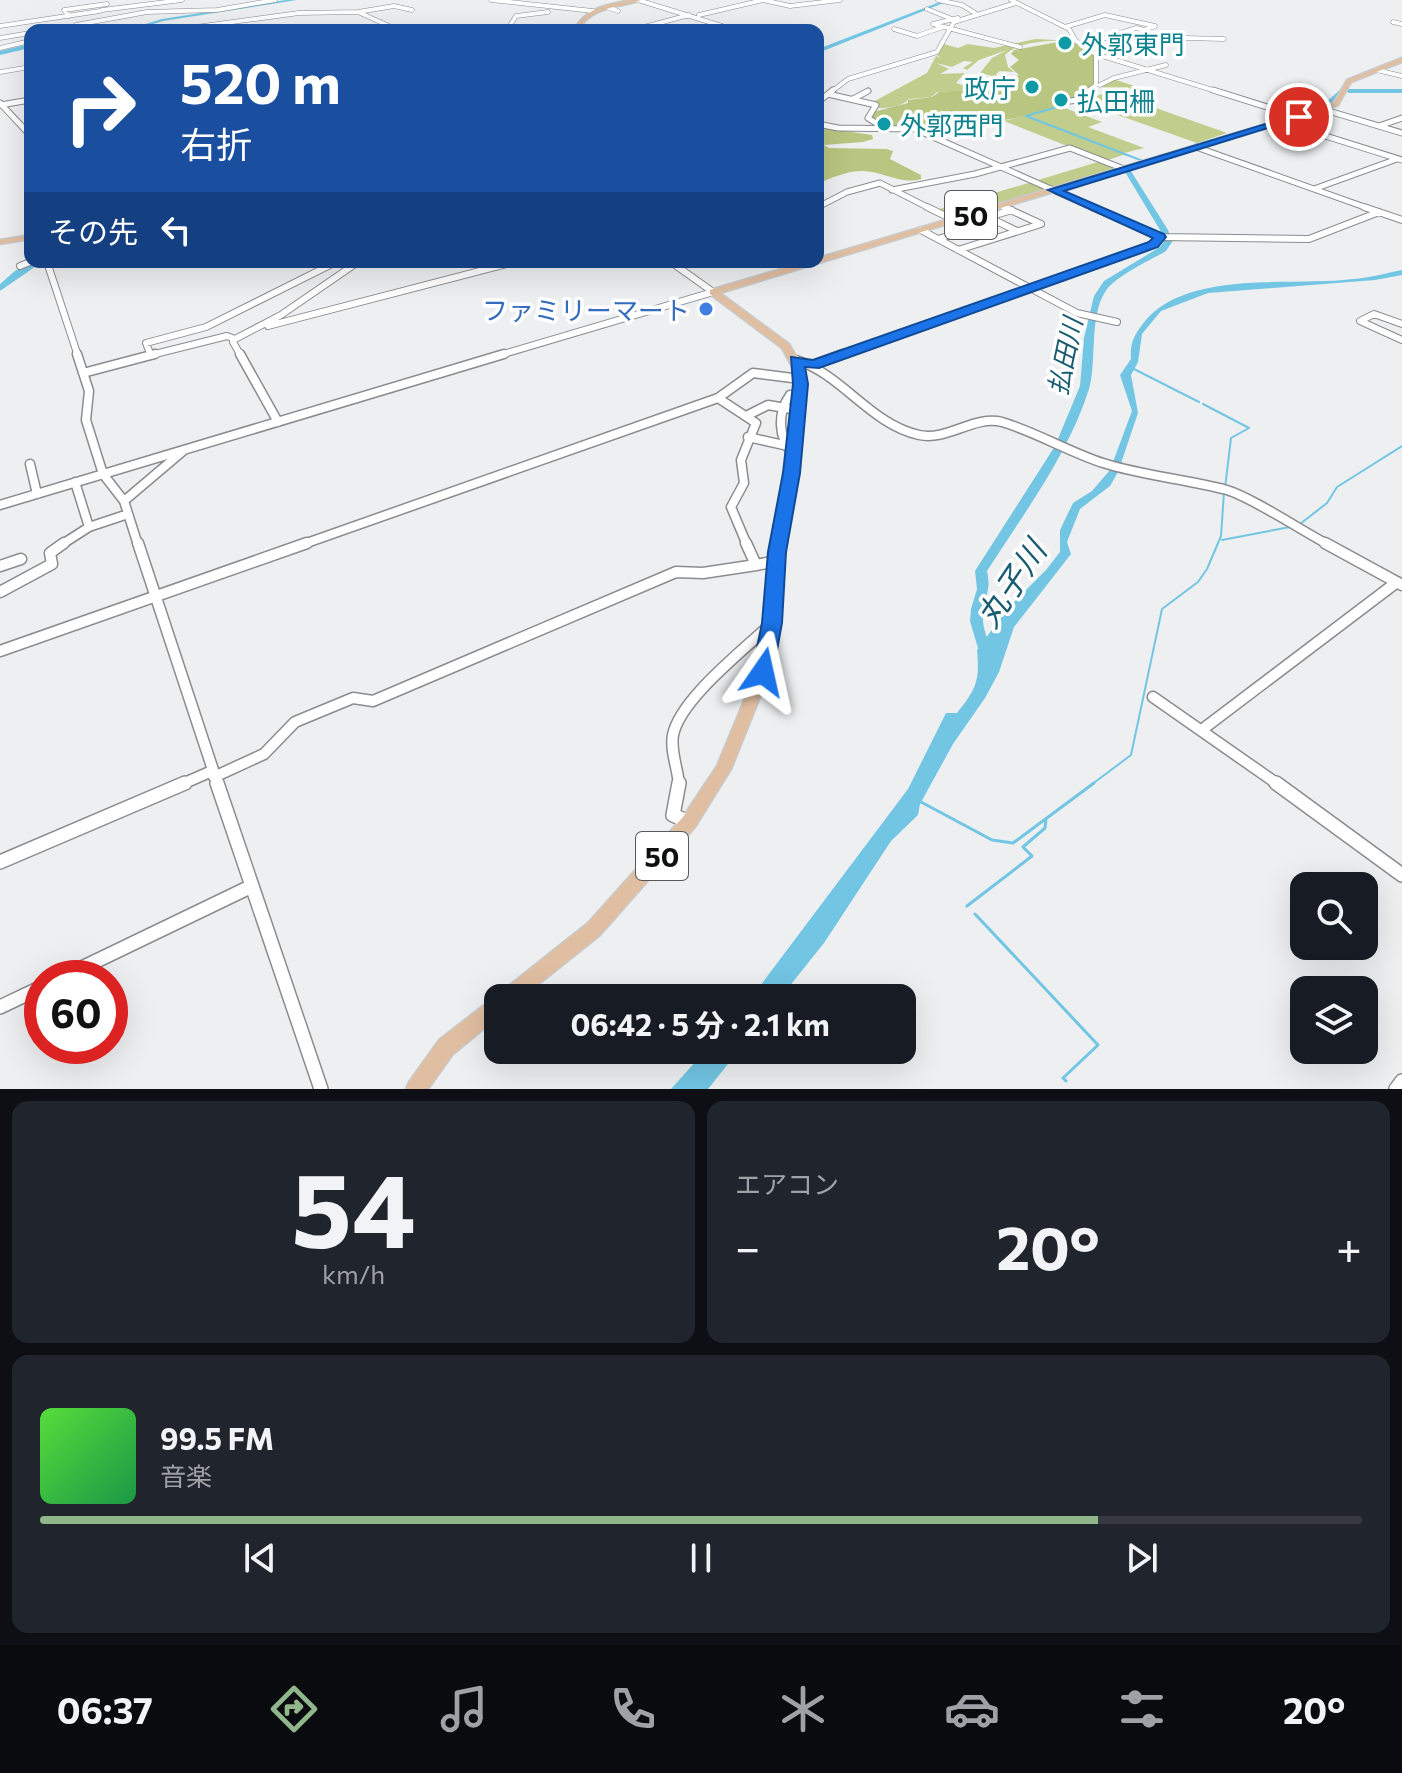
<!DOCTYPE html>
<html lang="ja">
<meta charset="utf-8">
<style>
body{margin:0;font-family:Commissioner,"Noto Sans JP",sans-serif;background:#20242c;color:#f1f3f6;height:100vh;display:flex;flex-direction:column;font-size:30px;white-space:nowrap}
*{box-sizing:border-box;margin:0}
p{font-size:26px;color:#9ea1a6}
.icon{flex:none;width:44px;height:44px;fill:none;stroke:currentColor;stroke-width:2;stroke-linecap:round;stroke-linejoin:round}
.map{position:relative;height:1089px;overflow:hidden}
.drawer{display:flex;flex-direction:column;gap:12px;padding:12px;background:#0d0f14;flex:1}
.drawer>*{flex:none}
.hud{position:absolute;left:24px;top:24px;width:800px;height:244px;border-radius:16px;box-shadow:0 8px 32px #0002;background:#1a4fa0;color:#fff;overflow:hidden}
.controls{position:absolute;left:1290px;top:872px;display:grid;gap:16px}
.controls a{display:grid;place-items:center;width:88px;height:88px;border-radius:16px;background:#171b24;box-shadow:0 8px 32px #0002;font-size:40px}
.speed{position:absolute;left:24px;top:960px;display:flex;gap:16px;font-size:40px;font-weight:700;text-align:center}
.speed>*{display:grid;place-content:center;width:104px;height:104px;border-radius:50%;background:#171b24;box-shadow:0 8px 32px #0002;line-height:1}
.speed .limit{border:12px solid #d22;background:#fff;color:#111}
.pin{position:absolute;display:grid;place-items:center;width:68px;height:68px;color:#fff;margin:-34px;border:4px solid #fff;border-radius:50%;box-shadow:0 2px 8px #0007}
.me{position:absolute;width:88px;margin:-44px;rotate:11deg;stroke-linejoin:round;filter:drop-shadow(0 0 6px #0008)}
.turn{display:flex;align-items:center;gap:28px;height:168px;padding:0 24px;font-size:36px}
.turn .icon{width:104px;height:104px;stroke-width:2.5}
.turn b{display:block;font-size:56px;line-height:68px}
.then{display:flex;align-items:center;height:76px;padding:0 24px;background:#0003;gap:16px;font-size:30px}
.big{font-size:60px;font-weight:700;line-height:1.1}
.drawer .widget{flex:1;display:flex;flex-direction:column;justify-content:center;gap:12px;min-width:0;padding:0 28px;border-radius:16px;background:#20242c}
.drawer .dial{align-items:center;gap:0}
.dial b{font-size:104px;line-height:1}
.song{display:flex;align-items:center;gap:24px}
.cover{width:96px;height:96px;border-radius:12px;background:linear-gradient(135deg,hsl(110 70% 55%),hsl(140 70% 35%))}
.played{height:8px;border-radius:4px;background:linear-gradient(90deg,#92b68c 80%,#363941 80%)}
.keys{display:flex;justify-content:space-around;direction:ltr}
.heat{display:flex;justify-content:space-between;align-items:center;font-size:44px;direction:ltr}
.drawer .tiles{flex:1;display:grid;gap:12px;grid-template-columns:1fr 1fr}
.widget:last-child{grid-column:span 2}
.trip{position:absolute;left:484px;top:984px;width:432px;height:80px;border-radius:16px;background:#171b24;box-shadow:0 8px 32px #0002;font-weight:700;line-height:80px;text-align:center}
.dock{display:flex;height:128px;justify-content:space-around;align-items:center;background:#090b0e;color:#9ea1a6}
.dock .icon{width:56px;height:56px}
.dock .on{color:#92b68c}
.dock b{font-size:36px;color:#f1f3f6}
.map>svg:first-child{display:block}
</style>
<div class="map">
<svg width="1402" height="1089" viewBox="0 0 1402 1089">
<rect width="100%" height="100%" fill="#edeff1"/>
<path fill="#c0cd8d" d="M 1035,39 L 1075,41 C 1053,40 1020,40 1005,55 L 1008,67 L 1014,72 L 1000,71 L 996,74 L 997,77 L 980,73 L 992,58 L 1007,50 L 979,60 L 967,70 L 963,68 L 973,62 L 964,61 L 952,67 L 936,63 L 949,69 L 940,74 L 965,73 L 956,83 L 978,90 L 937,92 L 931,97 L 909,99 C 901,107 889,108 878,108 L 878,105 L 871,103 L 927,73 L 936,56 L 941,58 L 937,55 L 944,44 L 958,48 L 968,44 L 994,48 Z
M 1113,79 L 1156,93 L 1112,104 L 1092,97 L 1114,91 L 1100,86 Z
M 1133,100 L 1227,133 L 1197,143 L 1101,109 Z
M 1062,107 L 1102,122 L 1088,127 L 1144,148 L 1124,153 L 1131,157 L 1123,155 L 1105,161 L 1004,121 Z
M 1101,161 L 1118,168 L 1053,188 L 1035,181 Z
M 1032,182 L 1049,189 L 953,218 L 936,210 Z"/>
<path fill="#b8c681" d="M 1058,42 L 1078,42 L 1096,55 L 1094,67 L 1096,85 C 1085,93 1072,102 1059,107 C 1028,119 918,135 887,128 C 878,127 873,120 869,113 L 908,103 L 908,100 L 932,97 L 939,92 L 1000,88 L 1000,81 L 1019,75 L 1010,67 L 1019,60 L 1011,54 L 1014,50 Z
M 818,127 L 872,135 L 873,139 L 863,142 L 824,145 L 829,148 L 886,149 L 893,151 L 890,159 L 921,175 L 921,179 C 900,185 883,171 862,171 C 850,171 835,176 824,181 L 818,194 Z"/>
<path fill="#72c6e4" d="M 1402,270 L 1402,275 L 1375,280 L 1208,293 L 1161,311 L 1142,334 L 1138,362 L 1131,375 L 1138,413 L 1118,472 L 1110,486 L 1080,509 L 1067,542 L 1071,554 L 1014,627 L 999,672 L 985,698 L 953,744 L 920,804 L 918,815 L 891,841 L 824,943 L 780,998 L 751,998 L 908,789 L 946,713 L 957,713 C 976,689 980,681 977,650 L 1008,608 L 1046,570 L 1060,552 L 1060,530 L 1073,503 L 1092,491 L 1110,470 L 1132,411 L 1120,375 L 1131,359 C 1130,344 1133,337 1142,325 C 1183,268 1292,287 1353,279 C 1370,278 1386,273 1402,270 Z
M 706,1050 L 739,1050 L 708,1089 L 671,1089 Z"/>
<g fill="none" stroke-linecap="round" stroke-linejoin="round">
<path stroke="#72c6e4" stroke-width="2" d="M 1068,104 L 1026,116 L 1143,161
M 1132,368 L 1199,402
M 1203,404 L 1249,428 L 1231,438 L 1225,488
M 1300,524 L 1327,503 L 1337,487 L 1402,446
M 1222,540 L 1290,527
M 1091,785 L 1131,755 L 1162,609 L 1198,582 L 1207,569 L 1221,536 L 1224,492"/>
<path stroke="#72c6e4" stroke-width="3" d="M 921,802 L 992,840 L 1013,843 L 1094,783
M 967,906 L 1032,856 L 1023,847 L 1045,828 L 1046,819
M 975,914 L 1098,1045 L 1063,1078 L 1066,1081"/>
<path fill="#72c6e4" fill-rule="evenodd" d="M 286,0 L 297,0 L 163,21 L 133,30 L 126,30 L 162,19 Z
M 945,0 L 951,0 L 818,53 L 818,49 Z
M 30,44 L 30,48 L 0,55 L 0,51 Z
M 1342,88 L 1344,91 L 1326,108 L 1178,152 L 1173,151 L 1322,106 Z
M 1402,89 L 1402,93 L 1349,93 L 1346,91 L 1349,89 Z
M 1133,163 L 1138,164 L 1129,168 L 1168,230 L 1172,242 L 1166,251 C 1149,261 1115,276 1105,292 C 1089,317 1097,362 1089,389 C 1068,455 1024,513 987,571 C 991,591 986,592 983,610 C 981,626 988,641 994,655 L 992,659 L 982,659 L 980,655 L 970,621 L 971,609 L 977,589 L 975,571 L 1055,446 L 1080,386 L 1084,338 L 1094,296 L 1104,281 L 1160,247 L 1164,242 L 1160,230 L 1122,167 Z
M 32,262 L 42,262 L 0,291 L 0,284 L 15,271 Z"/>
<defs>
<path id="minor-far5" d="M 491,0 L 593,11
M 638,0 L 735,30
M 763,0 L 790,6 L 840,0
M 938,0 L 962,5 L 975,13
M 1011,0 L 1069,29 L 1076,41 L 1096,54 L 1219,92
M 607,7 L 618,11
M 927,9 L 952,19
M 102,10 L 182,0
M 358,12 L 398,30
M 699,15 L 763,0
M 69,16 L 64,10 L 107,4
M 958,18 L 933,24 L 1020,47
M 1393,22 L 1402,24
M 76,25 L 147,12 L 217,10 L 275,0
M 0,26 L 100,11
M 1065,27 L 1105,15 L 1155,26 L 1144,30 L 1136,28 L 1084,45
M 894,29 L 917,36 L 943,27
M 53,30 L 81,27
M 174,30 L 299,13 L 358,12 L 394,6 L 412,10
M 507,30 L 516,16 L 548,12
M 633,30 L 689,15
M 0,38 L 30,33
M 0,48 L 30,41
M 1108,56 L 1185,38 L 1224,39
M 1377,70 L 1402,76
M 0,72 L 30,67
M 1100,85 L 1114,78 L 1166,65
M 831,92 L 848,79 L 937,52 L 954,22 L 1016,3
M 1087,92 L 1096,85 L 1096,54"/>
<path id="minor-far4" d="M 1213,90 L 1299,117
M 828,94 L 876,105 L 868,118 L 884,128
M 853,99 L 868,91
M 1070,101 L 1078,100 L 1090,90
M 818,102 L 833,90
M 0,103 L 30,135
M 0,105 L 30,100
M 1322,109 L 1402,133
M 1281,122 L 1402,160
M 818,124 L 838,128 L 915,129 L 1096,209
M 1379,126 L 1402,118
M 1196,147 L 1370,209
M 1314,189 L 1397,159
M 892,190 L 975,174 L 1070,148 L 1124,169
M 1003,206 L 1008,209
M 818,207 L 847,192 L 880,183 L 931,209"/>
<path id="minor-far3" d="M 927,207 L 954,220
M 1092,207 L 1161,237 L 1309,239 L 1379,212
M 1364,207 L 1402,220
M 1012,210 L 988,217 L 1017,231
M 921,230 L 1077,313 L 1117,322
M 938,239 L 997,221
M 958,250 L 1041,224 L 1004,207
M 47,262 L 78,356
M 671,262 L 713,292
M 20,266 L 30,262
M 1402,324 L 1374,314 L 1360,321 L 1402,340
M 268,326 L 514,262
M 235,339 L 233,342 L 241,356
M 147,356 L 227,336 L 235,339 L 281,315 L 358,262
M 151,356 L 146,343 L 206,327 L 336,262
M 497,356 L 713,292
M 837,356 L 1146,248 L 1160,237"/>
<path id="minor-far2" d="M 77,354 L 89,391 L 86,420 L 103,474 L 124,501 L 138,545
M 240,354 L 278,422
M 796,360 C 842,374 870,424 919,435 C 948,441 974,415 1002,422 C 1036,432 1069,452 1103,463 C 1144,476 1186,479 1227,490 C 1253,498 1302,531 1329,545
M 813,365 L 843,354
M 83,373 L 155,354
M 790,395 C 777,413 778,438 793,454
M 718,398 L 756,423 L 741,460 L 744,483 L 731,507 L 747,545
M 748,415 L 768,405 L 797,410
M 748,437 L 788,446
M 30,464 L 37,494
M 75,482 L 89,527
M 124,501 L 183,451
M 0,505 L 504,354
M 61,545 L 89,527 L 128,514
M 301,545 L 718,398 L 753,373 L 800,379"/>
<path id="minor-far1" d="M 138,543 L 218,785
M 746,543 L 756,565 L 777,561
M 1325,543 L 1402,585
M 0,566 L 21,559
M 0,592 L 52,564 L 50,553 L 64,543
M 0,651 L 307,543
M 1153,697 L 1279,785
M 1203,729 L 1397,582
M 214,777 L 264,754 L 295,722 L 353,698 L 373,701 L 676,572 L 703,573 L 756,565
M 180,785 L 212,771
M 679,785 C 678,769 670,751 673,735 C 680,699 744,650 771,624"/>
<path id="minor" d="M 217,783 L 321,1089
M 679,783 L 673,815 L 689,822
M 1276,783 L 1402,875
M 0,862 L 185,783
M 61,978 L 252,886
M 0,1007 L 42,987
M 1396,1089 L 1402,1081"/>
<path id="major" d="M 632,0 L 641,0 C 619,8 592,6 578,30 L 574,30 C 586,7 609,4 632,0 Z
M 1402,58 L 1402,62 L 1351,82 L 1338,105 L 1324,110 L 720,293 L 789,344 L 805,372 L 798,473 L 783,552 L 779,623 L 770,672 L 731,769 L 695,827 L 600,935 L 521,998 L 498,998 L 498,1017 L 453,1054 L 428,1089 L 406,1089 L 409,1082 L 439,1040 L 492,999 L 499,996 L 501,992 L 588,923 L 683,817 L 717,766 L 756,672 L 765,623 L 771,552 L 786,473 L 795,372 L 782,348 L 710,294 L 710,290 L 805,262 L 818,262 L 818,258 L 1320,108 L 1334,103 L 1347,80 Z
M 30,235 L 30,239 L 0,244 L 0,240 Z"/>
</defs>
<use href="#minor-far5" stroke="#8a8c8e" stroke-width="5"/>
<use href="#minor-far4" stroke="#8a8c8e" stroke-width="7"/>
<use href="#minor-far3" stroke="#8a8c8e" stroke-width="8"/>
<use href="#minor-far2" stroke="#8a8c8e" stroke-width="11"/>
<use href="#minor-far1" stroke="#8a8c8e" stroke-width="13"/>
<use href="#minor" stroke="#8a8c8e" stroke-width="16"/>
<use href="#major" stroke="#cacaca" stroke-width="3"/>
<use href="#minor-far5" stroke="#fff" stroke-width="4"/>
<use href="#minor-far4" stroke="#fff" stroke-width="5"/>
<use href="#minor-far3" stroke="#fff" stroke-width="6"/>
<use href="#minor-far2" stroke="#fff" stroke-width="8"/>
<use href="#minor-far1" stroke="#fff" stroke-width="10"/>
<use href="#minor" stroke="#fff" stroke-width="13"/>
<use href="#major" fill="#e0bea1" fill-rule="evenodd"/>
</g>
<path fill="#1a73e8" stroke="#114b97" stroke-width="2" d="M 1295,115 L 1303,117 L 1064,191 L 1164,234 L 1166,237 L 1158,247 L 819,368 L 805,367 L 808,384 L 800,473 L 786,552 L 782,623 L 773,672 L 770,677 L 755,677 L 752,672 L 762,623 L 768,552 L 783,473 L 793,384 L 791,357 L 813,360 L 1149,242 L 1153,238 L 1048,190 Z"/>
<g fill="#0f9aa8" stroke="#fff" stroke-width="3">
<circle cx="1065" cy="43" r="8"/>
<circle cx="1032" cy="87" r="8"/>
<circle cx="1061" cy="100" r="8"/>
<circle cx="884" cy="124" r="8"/>
</g>
<circle fill="#3f7fe0" stroke="#fff" stroke-width="3" cx="706" cy="309" r="8"/>
<g text-anchor="middle" dominant-baseline="central" stroke-width="7" stroke-linejoin="round" paint-order="stroke">
<g font-size="26" fill="#0d838f" stroke="#fff" text-anchor="start">
<text x="1081" y="43">外郭東門</text>
<text x="1016" y="87" text-anchor="end">政庁</text>
<text x="1077" y="100">払田柵</text>
<text x="900" y="124">外郭西門</text>
</g>
<g font-size="26" fill="#366cbe" stroke="#fff" text-anchor="end">
<text x="690" y="309">ファミリーマート</text>
</g>
<g font-size="26" font-style="italic" fill="#195c72" stroke="#fff">
<text transform="translate(1064 356) rotate(-78)">払田川</text>
</g>
<g fill="#fff" stroke="#575858" stroke-width="2">
<rect x="945" y="191" width="52" height="48" rx="6"/>
<rect x="636" y="832" width="52" height="48" rx="6"/>
</g>
<g font-size="28" font-weight="bold" fill="#0f1010">
<text x="971" y="215">50</text>
<text x="662" y="856">50</text>
</g>
<g font-size="32" font-style="italic" fill="#195c72" stroke="#fff">
<text transform="translate(1010 583) rotate(-56)">丸子川</text>
</g>
</g>
</svg>
<div class="controls">
<a><svg class="icon" aria-label="search" viewBox="0 0 24 24"><circle cx="10" cy="10" r="6"/><path d="M15 15l6 6"/></svg></a>
<a><svg class="icon" aria-label="layers" viewBox="0 0 24 24"><path d="M12 4l9 5-9 5-9-5zM3 14l9 5 9-5"/></svg></a>
</div>
<div class="speed"><div class="limit">60</div></div>
<div class="pin" style="left:1299px;top:117px;background:#d93025"><svg class="icon" aria-label="arrive" viewBox="0 0 24 24"><path d="M6 21V4h12l-3 4 3 4H6"/></svg></div>
<svg class="me" style="left:763px;top:672px" viewBox="-20 -20 40 40"><path d="M0-17L14 15 0 8-14 15z" fill="#1a73e8" stroke="#fff" stroke-width="4"/></svg>
<div class="trip">06:42 · 5 分 · 2.1 km</div>
<div class="hud">
<div class="turn"><svg class="icon" aria-label="right" viewBox="0 0 24 24"><path d="M7 20v-9h11M14 6l5 5-5 5"/></svg><div><b>520 m</b>右折</div></div>
<div class="then">その先<svg class="icon" aria-label="left" viewBox="0 0 24 24"><path d="M17 20v-9H6M10 6l-5 5 5 5"/></svg></div>
</div>
</div>
<section class="drawer">
<div class="tiles">
<div class="widget dial"><b>54</b><p>km/h</p></div>
<div class="widget"><p>エアコン</p>
<div class="heat"><a>−</a><b class="big">20°</b><a>+</a></div>
</div>
<div class="widget">
<div class="song"><i class="cover"></i><div><b>99.5 FM</b><p>音楽</p></div></div>
<div class="played"></div>
<div class="keys"><svg class="icon" aria-label="previous" viewBox="0 0 24 24"><path d="M18 5L8 12l10 7zM5 5v14"/></svg><svg class="icon" aria-label="pause" viewBox="0 0 24 24"><path d="M8 5v14M16 5v14"/></svg><svg class="icon" aria-label="next" viewBox="0 0 24 24"><path d="M6 5l10 7-10 7zM19 5v14"/></svg></div>
</div>
</div>
</section>
<nav class="dock">
<b>06:37</b>
<svg class="icon on" aria-label="directions" viewBox="0 0 24 24"><path d="M12 3l9 9-9 9-9-9zM9 14v-3h6M13 9l2 2-2 2"/></svg>
<svg class="icon" aria-label="music" viewBox="0 0 24 24"><path d="M9 18V5l10-2v13"/><circle cx="6" cy="18" r="3"/><circle cx="16" cy="16" r="3"/></svg>
<svg class="icon" aria-label="phone" viewBox="0 0 24 24"><path d="M5 4h4l2 5-3 2q2 4 5 5l2-3 5 2v4C11 20 4 13 5 4z"/></svg>
<svg class="icon" aria-label="climate" viewBox="0 0 24 24"><path d="M12 3v18M4 7l16 10M4 17L20 7"/></svg>
<svg class="icon" aria-label="car" viewBox="0 0 24 24"><path d="M5 17H2v-5l4-1 3-4h7l3 4 3 1v5h-3M9 17h6M6 11h13"/><circle cx="7" cy="17" r="2"/><circle cx="17" cy="17" r="2"/></svg>
<svg class="icon" aria-label="filters" viewBox="0 0 24 24"><path d="M4 7h16M4 17h16"/><circle cx="9" cy="7" r="2"/><circle cx="15" cy="17" r="2"/></svg>
<b>20°</b>
</nav>
